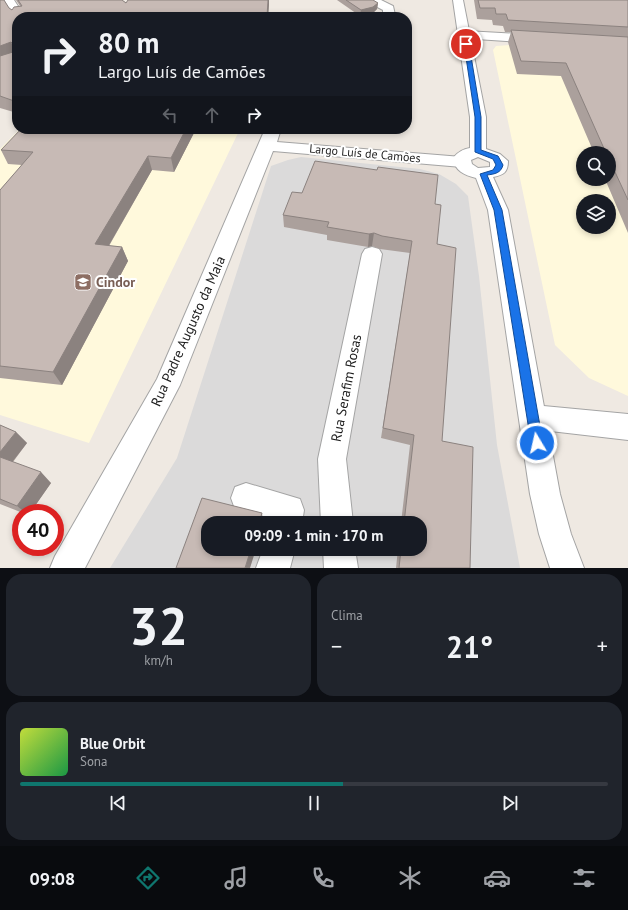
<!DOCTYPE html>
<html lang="pt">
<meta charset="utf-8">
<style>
body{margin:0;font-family:"PT Sans",sans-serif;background:#20242c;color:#f1f3f6;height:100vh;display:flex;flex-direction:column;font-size:15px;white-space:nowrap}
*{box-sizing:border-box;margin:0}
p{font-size:13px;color:#9ea1a6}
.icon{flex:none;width:22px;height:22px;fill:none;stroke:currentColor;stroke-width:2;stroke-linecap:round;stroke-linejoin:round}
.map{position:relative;height:568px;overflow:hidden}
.sheet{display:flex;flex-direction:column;gap:6px;padding:6px;background:#0d0f14;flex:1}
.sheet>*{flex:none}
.guide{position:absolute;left:12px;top:12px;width:400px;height:122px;border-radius:16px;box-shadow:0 2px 6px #0003;background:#171b24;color:#f1f3f6;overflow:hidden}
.buttons{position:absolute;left:576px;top:146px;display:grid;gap:8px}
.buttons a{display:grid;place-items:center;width:40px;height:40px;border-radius:50%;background:#171b24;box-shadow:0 2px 6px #0003;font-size:20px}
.speed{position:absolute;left:12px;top:504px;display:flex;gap:8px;font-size:20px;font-weight:700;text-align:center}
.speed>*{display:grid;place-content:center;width:52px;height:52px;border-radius:50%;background:#171b24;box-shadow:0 2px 6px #0003;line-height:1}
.speed .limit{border:6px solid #d22;background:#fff;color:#111}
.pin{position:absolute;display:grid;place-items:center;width:34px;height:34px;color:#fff;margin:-17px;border:2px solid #fff;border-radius:50%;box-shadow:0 1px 4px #0007}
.me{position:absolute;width:44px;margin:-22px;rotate:351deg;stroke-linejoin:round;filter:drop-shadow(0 0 3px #0008)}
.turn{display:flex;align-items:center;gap:14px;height:84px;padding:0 20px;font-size:18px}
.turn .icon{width:52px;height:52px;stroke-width:2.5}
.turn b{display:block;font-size:28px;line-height:34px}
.lanes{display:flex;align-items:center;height:38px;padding:0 20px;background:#0003;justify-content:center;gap:20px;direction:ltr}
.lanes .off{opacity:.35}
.big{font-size:30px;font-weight:700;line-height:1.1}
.sheet .tile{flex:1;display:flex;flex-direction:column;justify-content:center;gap:6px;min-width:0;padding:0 14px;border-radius:16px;background:#20242c}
.sheet .dial{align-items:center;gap:0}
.dial b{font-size:52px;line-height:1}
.song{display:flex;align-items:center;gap:12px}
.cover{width:48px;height:48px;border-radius:6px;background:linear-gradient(135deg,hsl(70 70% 55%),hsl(140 70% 35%))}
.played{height:4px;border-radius:2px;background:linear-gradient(90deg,#0f766e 55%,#363941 55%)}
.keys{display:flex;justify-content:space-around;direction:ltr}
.heat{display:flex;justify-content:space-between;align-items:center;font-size:22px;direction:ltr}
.sheet .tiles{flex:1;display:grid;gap:6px;grid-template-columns:1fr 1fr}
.tile:last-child{grid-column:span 2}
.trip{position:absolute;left:201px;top:516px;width:226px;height:40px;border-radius:16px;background:#171b24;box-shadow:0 2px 6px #0003;font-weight:700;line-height:40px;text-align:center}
.menu{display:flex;height:64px;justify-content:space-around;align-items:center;background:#090b0e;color:#9ea1a6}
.menu .icon{width:28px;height:28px}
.menu .selected{color:#0f766e}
.menu b{font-size:18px;color:#f1f3f6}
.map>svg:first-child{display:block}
</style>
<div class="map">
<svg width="628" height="568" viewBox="0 0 628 568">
<rect width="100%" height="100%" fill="#efe9e2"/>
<path fill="#dbdada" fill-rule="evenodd" d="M 301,157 L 420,169 L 439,174 L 456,184 L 468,196 L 479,276 L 497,445 L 520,568 L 110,568 L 177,458 L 271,166 L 288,160 ZM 208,523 L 420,523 L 420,549 L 208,549 Z"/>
<path fill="#fff9dc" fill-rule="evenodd" d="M 511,45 L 628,51 L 628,396 L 589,378 L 555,345 L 493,50 L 496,46 ZM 583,153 L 609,153 L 609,179 L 583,179 ZM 583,201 L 609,201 L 609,227 L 583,227 Z
M 20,129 L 240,129 L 89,443 L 0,415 L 0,149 Z"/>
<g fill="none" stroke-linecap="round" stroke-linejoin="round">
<defs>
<path id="minor" d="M 4,0 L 14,0 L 25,17 L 17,17 L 17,20 L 15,19 Z
M 367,0 L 381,0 L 393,6 L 395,15 L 393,17 L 380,17 L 383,14 L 383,10 L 368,2 Z
M 465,31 L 539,35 L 543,36 L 545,39 L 543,42 L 539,43 L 461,38 L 459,35 L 461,32 Z
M 265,129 L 281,129 L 277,142 L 462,157 L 468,158 L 471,162 L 468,166 L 462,167 L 273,151 L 180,385 L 85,568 L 50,568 L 55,556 L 157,379 Z
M 372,247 L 379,249 L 382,254 L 346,459 L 353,523 L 321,523 L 318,459 L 362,254 L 365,249 Z
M 533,405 L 628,414 L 628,440 L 533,429 L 523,426 L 519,417 L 523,408 Z
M 246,483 L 300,499 L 304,510 L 302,523 L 270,523 L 271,520 L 235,509 L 231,498 L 235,487 Z
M 263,549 L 295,549 L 290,568 L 256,568 Z
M 323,549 L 355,549 L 358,568 L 324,568 Z"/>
<path id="tertiary" d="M 453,0 L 463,0 L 486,117 L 486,149 L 500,154 L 508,161 C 508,172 504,175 493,177 L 508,210 L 560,494 L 571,534 L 584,568 L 550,568 L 539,534 L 530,494 L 488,210 L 476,178 C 464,175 455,171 453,158 C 458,152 463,149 470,148 L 470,117 ZM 478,157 L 490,162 L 490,167 L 478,168 L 472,164 L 471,160 Z"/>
</defs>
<use href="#minor" stroke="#a4a4a4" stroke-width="2"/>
<use href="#tertiary" stroke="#a4a4a4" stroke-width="2"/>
<use href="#minor" fill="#fff" fill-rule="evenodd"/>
<use href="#tertiary" fill="#fff" fill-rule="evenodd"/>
</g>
<path fill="#aba09c" d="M 0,0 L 9,8 L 12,10 L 20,6 L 16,0 L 122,0 L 126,3 L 269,4 L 268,17 L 17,17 L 17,113 L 0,108 Z
M 337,0 L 373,0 L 378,3 L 377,9 L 373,13 L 360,16 Z
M 474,0 L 628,0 L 628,233 L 605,179 L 609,179 L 609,153 L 594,153 L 561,76 L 517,74 L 508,42 L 511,32 L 505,32 L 503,26 L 493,25 L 492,20 L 477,19 Z
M 196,129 L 174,172 L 152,170 L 109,246 L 122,247 L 128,261 L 62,385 L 0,378 L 0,190 L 22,165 L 8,164 L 1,150 Z
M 302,193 L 435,204 L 437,244 L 442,441 L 470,568 L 396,568 L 398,549 L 420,549 L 420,523 L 401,523 L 410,445 L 381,438 L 410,253 L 380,249 L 372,246 L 368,247 L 327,240 L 327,235 L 284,227 L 283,215 Z
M 0,425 L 16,432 L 27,443 L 13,462 L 51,483 L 30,513 L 23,513 L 0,504 Z"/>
<path fill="#8b827f" d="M 268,0 L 269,0 L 269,4 L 268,17 L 267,17 Z
M 378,3 L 377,9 L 373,13 L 360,16 L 361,10 Z
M 11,42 L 17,55 L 0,60 L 0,46 Z
M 186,129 L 196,129 L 174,172 L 171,158 Z
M 148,156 L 152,170 L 101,259 L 95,244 Z
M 374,233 L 372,246 L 368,247 L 369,234 Z
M 122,247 L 128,261 L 62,385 L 53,372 Z
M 16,432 L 27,443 L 9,466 L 0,458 L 0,452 Z
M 41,472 L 51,483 L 30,513 L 26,513 L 17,506 Z
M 262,513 L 263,523 L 259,523 Z
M 251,549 L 256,549 L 250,568 L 245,568 Z"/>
<path fill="#c7bab5" stroke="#8b827f" d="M 0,0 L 4,0 L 9,8 L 12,10 L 14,7 L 22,6 L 18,0 L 122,0 L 126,3 L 128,0 L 268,0 L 267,17 L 17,17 L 17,102 L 0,96 L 0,56 L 13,52 L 13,44 L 11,42 L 0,46 Z
M 346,0 L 373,0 L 378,3 L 373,7 L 361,10 Z
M 478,0 L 628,0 L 628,27 L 508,20 L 506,14 L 496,14 L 495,8 L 480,8 Z
M 511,30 L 628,37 L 628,200 L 609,159 L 609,153 L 606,153 L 566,63 L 521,61 Z
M 21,129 L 186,129 L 171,158 L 148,156 L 95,244 L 122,247 L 53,372 L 0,366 L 0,190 L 33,152 L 1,150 Z
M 315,161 L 377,170 L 378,167 L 438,175 L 435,204 L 441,205 L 437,244 L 456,248 L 442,441 L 473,447 L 470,568 L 399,568 L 401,549 L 420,549 L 420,523 L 404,523 L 414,435 L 383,428 L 412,241 L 382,236 L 374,233 L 369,234 L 327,227 L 329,222 L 283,215 L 292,192 L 302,193 Z
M 0,425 L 16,432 L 0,452 Z
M 0,457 L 41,472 L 17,506 L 0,499 Z
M 202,498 L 262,513 L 259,523 L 208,523 L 208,549 L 251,549 L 245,568 L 176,568 Z"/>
<path fill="#1a73e8" stroke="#114b97" d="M 466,43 L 469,44 L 481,117 L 481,150 L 498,156 L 503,165 C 501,173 495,174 487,175 L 502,210 L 543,443 L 541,447 L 537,449 L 533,447 L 531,443 L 494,210 L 480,174 L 493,170 L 496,165 L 493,159 L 475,152 L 475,117 L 464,44 Z"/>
<defs>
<symbol id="university-square" viewBox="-11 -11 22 22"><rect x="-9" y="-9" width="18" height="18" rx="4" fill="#8d6e63" stroke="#fff"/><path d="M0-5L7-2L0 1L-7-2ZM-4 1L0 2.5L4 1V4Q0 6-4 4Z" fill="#fff"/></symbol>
</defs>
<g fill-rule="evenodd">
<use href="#university-square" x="73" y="272" width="20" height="20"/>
</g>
<g text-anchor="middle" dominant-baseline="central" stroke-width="4" stroke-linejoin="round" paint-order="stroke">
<g font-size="12" fill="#1d1d1d" stroke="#fff">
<text transform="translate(365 153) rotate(5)">Largo Luís de Camões</text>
</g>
<g font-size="14" font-weight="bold" fill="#785e54" stroke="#fff" text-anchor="start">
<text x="96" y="282">Cindor</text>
</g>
<g font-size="14" fill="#1d1d1d" stroke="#fff">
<text transform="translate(188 331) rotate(-66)">Rua Padre Augusto da Maia</text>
<text transform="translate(346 388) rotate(-79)">Rua Serafim Rosas</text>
</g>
</g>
</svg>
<div class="buttons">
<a><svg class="icon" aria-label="search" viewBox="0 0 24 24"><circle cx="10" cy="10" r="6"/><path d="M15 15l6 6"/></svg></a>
<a><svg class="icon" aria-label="layers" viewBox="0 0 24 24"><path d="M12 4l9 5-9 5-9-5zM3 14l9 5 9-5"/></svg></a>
</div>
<div class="speed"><div class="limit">40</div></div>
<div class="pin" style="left:466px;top:44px;background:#d93025"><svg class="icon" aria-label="arrive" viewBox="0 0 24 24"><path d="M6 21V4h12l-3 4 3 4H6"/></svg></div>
<svg class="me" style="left:537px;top:443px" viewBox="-20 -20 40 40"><circle r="17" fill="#1a73e8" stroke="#fff" stroke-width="3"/><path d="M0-11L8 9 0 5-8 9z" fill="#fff"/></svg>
<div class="trip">09:09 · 1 min · 170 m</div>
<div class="guide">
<div class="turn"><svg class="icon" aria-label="right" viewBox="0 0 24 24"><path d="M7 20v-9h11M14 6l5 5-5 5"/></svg><div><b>80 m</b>Largo Luís de Camões</div></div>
<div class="lanes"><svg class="icon off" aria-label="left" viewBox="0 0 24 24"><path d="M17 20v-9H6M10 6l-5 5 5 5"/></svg><svg class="icon off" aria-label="ahead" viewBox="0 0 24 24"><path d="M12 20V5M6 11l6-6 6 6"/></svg><svg class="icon" aria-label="right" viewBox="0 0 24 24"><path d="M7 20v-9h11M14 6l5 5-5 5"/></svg></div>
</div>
</div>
<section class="sheet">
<div class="tiles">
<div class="tile dial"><b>32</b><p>km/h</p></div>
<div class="tile"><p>Clima</p>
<div class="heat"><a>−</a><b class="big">21°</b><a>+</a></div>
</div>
<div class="tile">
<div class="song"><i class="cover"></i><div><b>Blue Orbit</b><p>Sona</p></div></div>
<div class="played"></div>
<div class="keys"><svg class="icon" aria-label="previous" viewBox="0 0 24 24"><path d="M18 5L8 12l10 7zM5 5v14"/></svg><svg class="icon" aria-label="pause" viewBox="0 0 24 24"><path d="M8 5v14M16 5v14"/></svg><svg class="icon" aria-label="next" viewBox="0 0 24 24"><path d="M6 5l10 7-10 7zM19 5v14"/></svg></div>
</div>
</div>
</section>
<nav class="menu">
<b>09:08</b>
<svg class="icon selected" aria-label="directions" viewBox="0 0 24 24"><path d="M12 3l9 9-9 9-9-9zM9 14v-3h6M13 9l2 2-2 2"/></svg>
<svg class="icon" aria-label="music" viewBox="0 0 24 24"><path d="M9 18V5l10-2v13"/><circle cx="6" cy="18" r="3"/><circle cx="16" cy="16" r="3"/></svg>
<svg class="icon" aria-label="phone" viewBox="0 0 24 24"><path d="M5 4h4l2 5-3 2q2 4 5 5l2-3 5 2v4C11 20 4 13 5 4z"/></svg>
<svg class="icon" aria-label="climate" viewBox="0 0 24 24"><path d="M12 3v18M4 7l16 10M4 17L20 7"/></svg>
<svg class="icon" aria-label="car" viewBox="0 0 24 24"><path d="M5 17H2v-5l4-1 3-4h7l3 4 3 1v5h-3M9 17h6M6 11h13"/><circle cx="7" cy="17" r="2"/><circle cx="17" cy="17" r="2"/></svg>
<svg class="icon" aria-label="filters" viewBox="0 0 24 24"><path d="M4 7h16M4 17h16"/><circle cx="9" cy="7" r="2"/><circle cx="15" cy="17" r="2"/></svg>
</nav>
